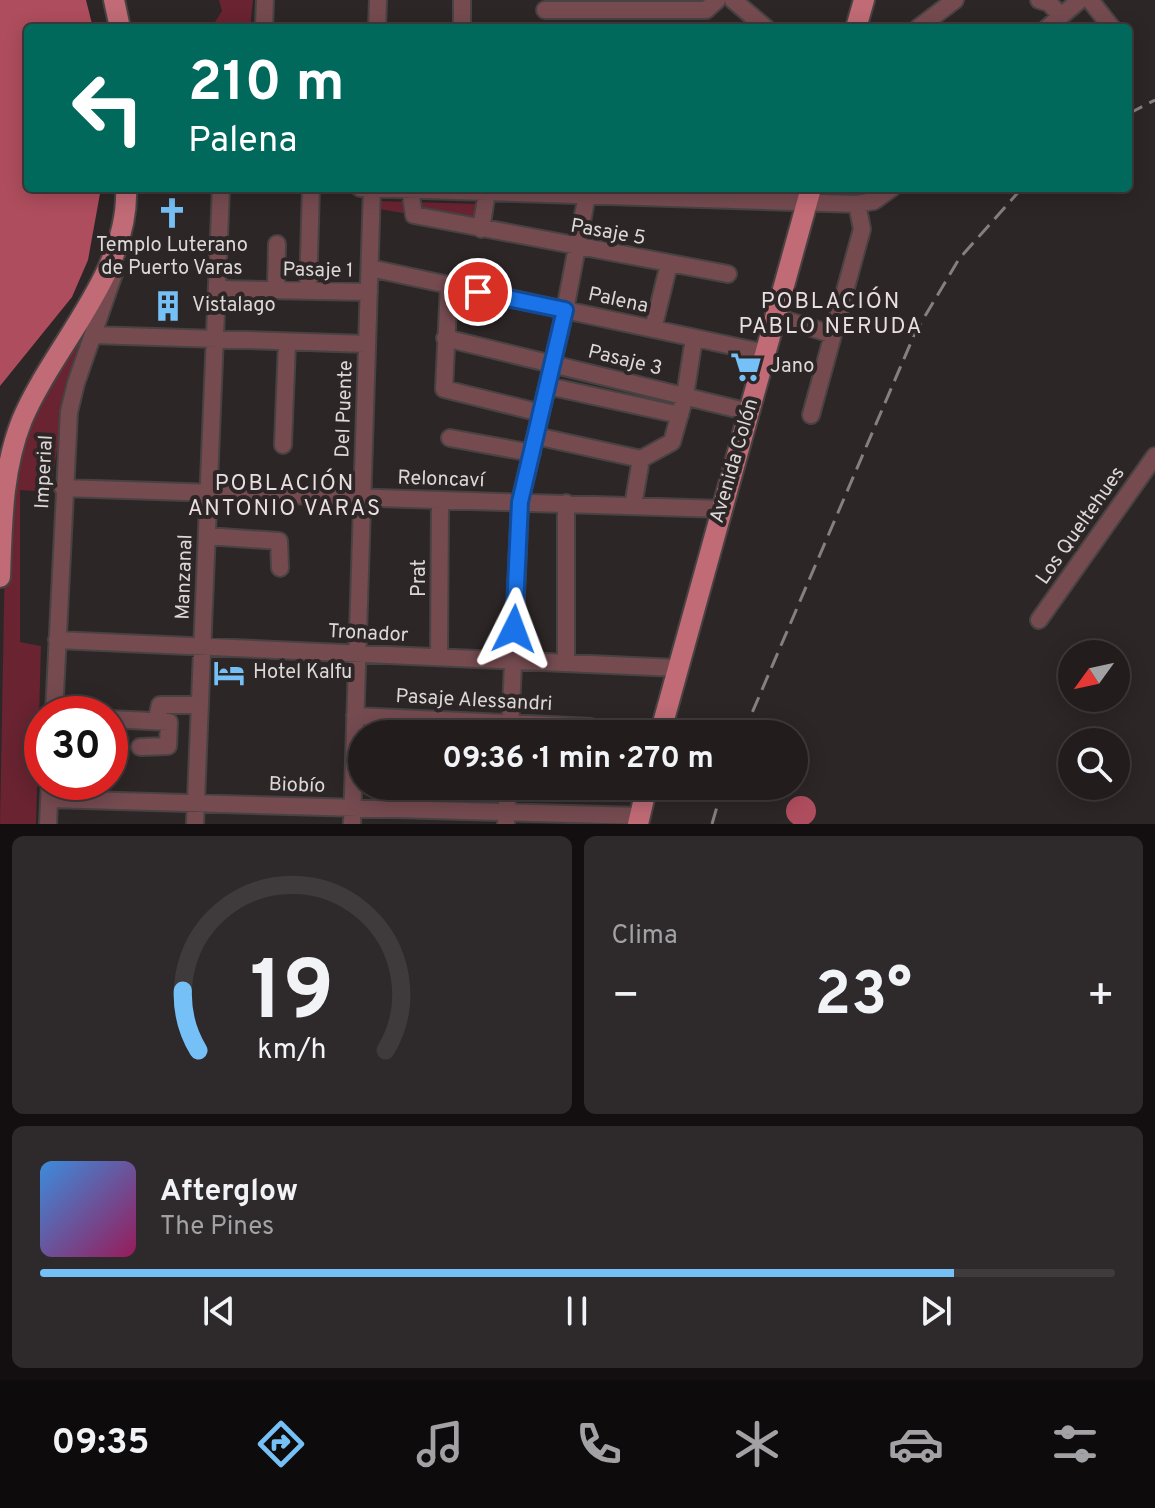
<!DOCTYPE html>
<html lang="es">
<meta charset="utf-8">
<style>
body{margin:0;font-family:Overpass,sans-serif;background:#2e292a;color:#f1f3f6;height:100vh;display:flex;flex-direction:column;font-size:30px;white-space:nowrap}
*{box-sizing:border-box;margin:0}
p{font-size:26px;color:#a2a1a4}
.icon{flex:none;width:44px;height:44px;fill:none;stroke:currentColor;stroke-width:2;stroke-linecap:round;stroke-linejoin:round}
.map{position:relative;height:824px;overflow:hidden}
.side{display:flex;flex-direction:column;gap:12px;padding:12px;background:#130f10;flex:1}
.side>*{flex:none}
.banner{position:absolute;left:24px;top:24px;width:1108px;height:168px;border-radius:8px;box-shadow:0 4px 20px #0003,0 0 0 2px #3f3a3b;background:#00695c;color:#fff;overflow:hidden}
.needle{width:52px;rotate:237deg}
.tools{position:absolute;left:1058px;top:640px;display:grid;gap:16px}
.tools a{display:grid;place-items:center;width:72px;height:72px;border-radius:50%;background:#221c1d;box-shadow:0 4px 20px #0003,0 0 0 2px #3f3a3b;font-size:40px}
.speed{position:absolute;left:24px;top:696px;display:flex;gap:16px;font-size:40px;font-weight:700;text-align:center}
.speed>*{display:grid;place-content:center;width:104px;height:104px;border-radius:50%;background:#221c1d;box-shadow:0 4px 20px #0003,0 0 0 2px #3f3a3b;line-height:1}
.speed .limit{border:12px solid #d22;background:#fff;color:#111}
.pin{position:absolute;display:grid;place-items:center;width:68px;height:68px;color:#fff;margin:-34px;border:4px solid #fff;border-radius:50%;box-shadow:0 2px 8px #0007}
.me{position:absolute;width:88px;margin:-44px;rotate:3deg;stroke-linejoin:round;filter:drop-shadow(0 0 6px #0008)}
.turn{display:flex;align-items:center;gap:28px;height:168px;padding:0 32px;font-size:36px}
.turn .icon{width:104px;height:104px;stroke-width:2.5}
.turn b{display:block;font-size:56px;line-height:68px}
.big{font-size:60px;font-weight:700;line-height:1.1}
.side .widget{flex:1;display:flex;flex-direction:column;justify-content:center;gap:12px;min-width:0;padding:0 28px;border-radius:12px;background:#2e292a}
.side .dial{align-items:center;gap:0}
.dial svg{height:208px;overflow:visible;fill:none;stroke:#3f3a3b;stroke-width:7;stroke-linecap:round;text-anchor:middle}
.dial text{fill:#f1f3f6;stroke:none}
.song{display:flex;align-items:center;gap:24px}
.cover{width:96px;height:96px;border-radius:12px;background:linear-gradient(135deg,hsl(210 70% 55%),hsl(330 70% 35%))}
.played{height:8px;border-radius:4px;background:linear-gradient(90deg,#75c0f6 85%,#3f3a3b 85%)}
.keys{display:flex;justify-content:space-around;direction:ltr}
.heat{display:flex;justify-content:space-between;align-items:center;font-size:44px;direction:ltr}
.side .tiles{flex:1;display:grid;gap:12px;grid-template-columns:1fr 1fr}
.widget:last-child{grid-column:span 2}
.trip{position:absolute;left:348px;top:720px;width:460px;height:80px;border-radius:40px;background:#221c1d;box-shadow:0 4px 20px #0003,0 0 0 2px #3f3a3b;font-weight:700;line-height:80px;text-align:center}
.tabs{display:flex;height:128px;justify-content:space-around;align-items:center;background:#0e0b0c;color:#a2a1a4}
.tabs .icon{width:56px;height:56px}
.tabs .active{color:#75c0f6}
.tabs b{font-size:36px;color:#f1f3f6}
.map>svg:first-child{display:block}
</style>
<div class="map">
<svg width="1155" height="824" viewBox="0 0 1155 824">
<rect width="100%" height="100%" fill="#2d2627"/>
<path fill="#692331" d="M 219,0 L 253,0 L 250,28 L 131,28 L 215,22 L 222,11 Z
M 379,201 L 481,204 L 476,225 L 379,209 Z
M 89,327 L 64,409 L 50,492 L 20,490 L 20,642 L 41,646 L 36,824 L 0,824 L 6,499 C 19,431 49,383 89,327 Z"/>
<path fill="#ae4d5d" d="M 0,0 L 86,0 L 93,28 L 28,28 L 28,188 L 101,188 L 88,260 L 72,297 L 0,386 Z
M786 811a15 15 0 1 1 30 0a15 15 0 1 1-30 0Z"/>
<g fill="none" stroke-linecap="round" stroke-linejoin="round">
<defs>
<path id="minor" d="M 462,0 L 462,28
M 733,0 L 766,28
M 1039,0 L 1049,3 L 1061,16
M 1090,0 L 1112,28
M 545,10 L 706,10 L 717,0
M 264,28 L 265,0
M 377,28 L 378,0
M 918,28 L 955,0
M 1047,28 L 1080,0
M 360,188 L 857,204 L 874,201 L 892,188
M 410,190 L 414,215 L 728,274
M 481,229 L 487,192
M 370,268 L 765,353
M 449,286 L 444,389 L 541,413
M 217,289 L 369,292
M 276,290 L 277,244
M 308,291 L 311,188
M 776,317 L 831,334
M 653,329 L 669,264
M 93,335 L 367,344
M 445,338 L 749,412
M 548,386 L 680,415
M 811,415 L 862,229 L 857,204
M 536,436 L 641,459
M 450,438 L 532,453
M 283,445 L 287,343
M 63,488 L 722,509
M 633,506 L 641,459 L 672,442 L 685,396 L 694,338
M 207,536 L 279,541 L 280,568
M 1039,620 L 1155,456
M 57,640 L 677,668
M 439,657 L 440,500
M 566,662 L 566,503
M 54,714 L 69,412 L 76,383 L 116,268
M 355,716 L 591,727
M 110,719 L 169,722 L 168,746 L 140,747
M 157,719 L 160,705 L 200,705
M 510,734 L 520,502 L 565,310 L 587,195
M 50,799 L 639,816
M 48,824 L 50,782
M 195,824 L 221,188
M 352,824 L 372,188
M 506,824 L 508,786"/>
<path id="major" d="M 114,0 L 120,28
M 856,28 L 864,0
M 0,577 C 2,523 2,470 22,420 C 53,346 130,272 126,188
M 660,734 L 811,188
M 638,824 L 647,786"/>
</defs>
<use href="#minor" stroke="#494243" stroke-width="20"/>
<use href="#major" stroke="#494243" stroke-width="24"/>
<use href="#minor" stroke="#754b50" stroke-width="16"/>
<use href="#major" stroke="#c06b76" stroke-width="20"/>
<path stroke="#857f80" stroke-width="3" stroke-dasharray="16 8" stroke-linecap="butt" d="M 1128,114 L 1155,100
M 743,734 L 915,333 L 959,259 L 1022,188
M 712,824 L 723,786"/>
</g>
<g fill="none" stroke-linecap="round" stroke-linejoin="round">
<defs>
<path id="route" d="M 478,292 L 565,310 L 520,502 L 514,629"/>
</defs>
<use href="#route" stroke="#114b97" stroke-width="20"/>
<use href="#route" stroke="#1a73e8" stroke-width="14"/>
</g>
<defs>
<symbol id="church-bare" viewBox="-9 -9 18 18"><path d="M-1.2-6h2.4v3.5h3.3v2.4h-3.3V6h-2.4V-.1h-3.3v-2.4h3.3Z" fill="#75c0f6" stroke="#2d2627" stroke-width="2.5" paint-order="stroke"/></symbol>
<symbol id="building-bare" viewBox="-9 -9 18 18"><path d="M-4-6H4V6H1V3H-1V6H-4ZM-2.5-4.3h1.7v1.8h-1.7ZM.8-4.3h1.7v1.8H.8ZM-2.5-1h1.7V.8h-1.7ZM.8-1h1.7V.8H.8Z" fill="#75c0f6" stroke="#2d2627" stroke-width="2.5" paint-order="stroke"/></symbol>
<symbol id="supermarket-bare" viewBox="-9 -9 18 18"><path d="M-6-5.5h2.5l.6 2H6L4.5 2H-2.5L-4.4-4H-6ZM-1.5 3.2a1.3 1.3 0 1 0 .1 0ZM3 3.2a1.3 1.3 0 1 0 .1 0Z" fill="#75c0f6" stroke="#2d2627" stroke-width="2.5" paint-order="stroke"/></symbol>
<symbol id="hotel-bare" viewBox="-9 -9 18 18"><path d="M-6-4.5h1.5V1H6V5H4.5V3h-9V5H-6ZM-4 0a1.8 1.8 0 1 1 3.6 0ZM.5 0V-2.5h3Q6-2.5 6 0Z" fill="#75c0f6" stroke="#2d2627" stroke-width="2.5" paint-order="stroke"/></symbol>
</defs>
<g fill-rule="evenodd">
<use href="#church-bare" x="150" y="191" width="44" height="44"/>
<use href="#building-bare" x="146" y="284" width="44" height="44"/>
<use href="#supermarket-bare" x="724" y="345" width="44" height="44"/>
<use href="#hotel-bare" x="207" y="651" width="44" height="44"/>
</g>
<g text-anchor="middle" dominant-baseline="central" stroke-width="8" stroke-linejoin="round" paint-order="stroke">
<g font-size="20" fill="#ddd8d8" stroke="#2d2627">
<text transform="translate(608 233) rotate(10)">Pasaje 5</text>
<text transform="translate(318 271) rotate(1)">Pasaje 1</text>
<text transform="translate(618 301) rotate(12)">Palena</text>
<text transform="translate(625 361) rotate(14)">Pasaje 3</text>
<text transform="translate(345 409) rotate(-88)">Del Puente</text>
<text transform="translate(735 461) rotate(-74)">Avenida Colón</text>
<text transform="translate(45 472) rotate(-87)">Imperial</text>
<text transform="translate(441 480) rotate(2)">Reloncaví</text>
<text transform="translate(1081 526) rotate(-55)">Los Queltehues</text>
<text transform="translate(185 577) rotate(-88)">Manzanal</text>
<text transform="translate(420 578) rotate(-90)">Prat</text>
<text transform="translate(368 634) rotate(3)">Tronador</text>
<text transform="translate(474 701) rotate(3)">Pasaje Alessandri</text>
<text transform="translate(297 786) rotate(2)">Biobío</text>
</g>
<g font-size="20" fill="#ddd8d8" stroke="#2d2627" text-anchor="start">
<text x="172" y="246" text-anchor="middle">Templo Luterano<tspan x="172" dy="23">de Puerto Varas</tspan></text>
<text x="192" y="306">Vistalago</text>
<text x="770" y="367">Jano</text>
<text x="253" y="673">Hotel Kalfu</text>
</g>
<g font-size="22" letter-spacing="2" fill="#e9dfe0" stroke="#2d2627">
<text x="831" y="302">POBLACIÓN<tspan x="831" dy="25">PABLO NERUDA</tspan></text>
<text x="285" y="484">POBLACIÓN<tspan x="285" dy="25">ANTONIO VARAS</tspan></text>
</g>
</g>
</svg>
<div class="tools">
<a><svg class="needle" viewBox="-14 -14 28 28"><path d="M0-13l5 13h-10z" fill="#e53935"/><path d="M0 13l5-13h-10z" fill="#a2a1a4"/></svg></a>
<a><svg class="icon" aria-label="search" viewBox="0 0 24 24"><circle cx="10" cy="10" r="6"/><path d="M15 15l6 6"/></svg></a>
</div>
<div class="speed"><div class="limit">30</div></div>
<div class="pin" style="left:478px;top:292px;background:#d93025"><svg class="icon" aria-label="arrive" viewBox="0 0 24 24"><path d="M6 21V4h12l-3 4 3 4H6"/></svg></div>
<svg class="me" style="left:514px;top:629px" viewBox="-20 -20 40 40"><path d="M0-17L14 15 0 8-14 15z" fill="#1a73e8" stroke="#fff" stroke-width="4"/></svg>
<div class="trip">09:36 · 1 min · 270 m</div>
<div class="banner">
<div class="turn"><svg class="icon" aria-label="left" viewBox="0 0 24 24"><path d="M17 20v-9H6M10 6l-5 5 5 5"/></svg><div><b>210 m</b>Palena</div></div>
</div>
</div>
<section class="side">
<div class="tiles">
<div class="widget dial"><svg viewBox="0 0 100 80">
<path d="M14 69A42 42 0 1 1 86 69"/>
<path d="M14 69A42 42 0 0 1 8 46" stroke="#75c0f6"/>
<text x="50" y="56" font-size="32" font-weight="700">19</text>
<text x="50" y="72" font-size="11">km/h</text>
</svg></div>
<div class="widget"><p>Clima</p>
<div class="heat"><a>−</a><b class="big">23°</b><a>+</a></div>
</div>
<div class="widget">
<div class="song"><i class="cover"></i><div><b>Afterglow</b><p>The Pines</p></div></div>
<div class="played"></div>
<div class="keys"><svg class="icon" aria-label="previous" viewBox="0 0 24 24"><path d="M18 5L8 12l10 7zM5 5v14"/></svg><svg class="icon" aria-label="pause" viewBox="0 0 24 24"><path d="M8 5v14M16 5v14"/></svg><svg class="icon" aria-label="next" viewBox="0 0 24 24"><path d="M6 5l10 7-10 7zM19 5v14"/></svg></div>
</div>
</div>
</section>
<nav class="tabs">
<b>09:35</b>
<svg class="icon active" aria-label="directions" viewBox="0 0 24 24"><path d="M12 3l9 9-9 9-9-9zM9 14v-3h6M13 9l2 2-2 2"/></svg>
<svg class="icon" aria-label="music" viewBox="0 0 24 24"><path d="M9 18V5l10-2v13"/><circle cx="6" cy="18" r="3"/><circle cx="16" cy="16" r="3"/></svg>
<svg class="icon" aria-label="phone" viewBox="0 0 24 24"><path d="M5 4h4l2 5-3 2q2 4 5 5l2-3 5 2v4C11 20 4 13 5 4z"/></svg>
<svg class="icon" aria-label="climate" viewBox="0 0 24 24"><path d="M12 3v18M4 7l16 10M4 17L20 7"/></svg>
<svg class="icon" aria-label="car" viewBox="0 0 24 24"><path d="M5 17H2v-5l4-1 3-4h7l3 4 3 1v5h-3M9 17h6M6 11h13"/><circle cx="7" cy="17" r="2"/><circle cx="17" cy="17" r="2"/></svg>
<svg class="icon" aria-label="filters" viewBox="0 0 24 24"><path d="M4 7h16M4 17h16"/><circle cx="9" cy="7" r="2"/><circle cx="15" cy="17" r="2"/></svg>
</nav>
